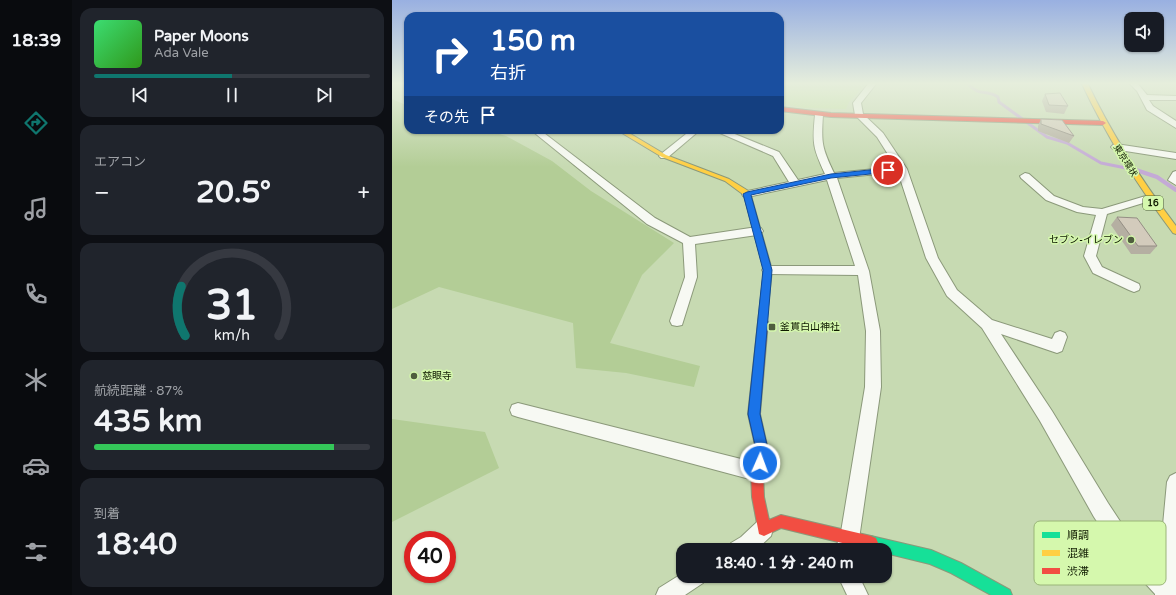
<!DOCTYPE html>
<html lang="ja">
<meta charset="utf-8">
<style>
body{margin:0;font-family:"Varela Round","Noto Sans JP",sans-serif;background:#20242c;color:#f1f3f6;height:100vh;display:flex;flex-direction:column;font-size:15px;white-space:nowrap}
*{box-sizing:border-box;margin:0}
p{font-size:13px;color:#9ea1a6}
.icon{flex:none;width:22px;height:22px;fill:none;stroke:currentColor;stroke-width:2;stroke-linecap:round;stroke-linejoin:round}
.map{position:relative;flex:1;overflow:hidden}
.panel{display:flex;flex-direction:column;gap:8px;padding:8px;background:#0d0f14;width:320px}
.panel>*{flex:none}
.guide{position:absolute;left:12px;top:12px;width:380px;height:122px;border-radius:12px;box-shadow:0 1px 3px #0004;background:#1a4fa0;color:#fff;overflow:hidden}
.buttons{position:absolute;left:732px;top:12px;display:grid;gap:8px}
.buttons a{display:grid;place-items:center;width:40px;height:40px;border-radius:8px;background:#171b24;box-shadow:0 1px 3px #0004;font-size:20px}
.speed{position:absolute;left:12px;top:531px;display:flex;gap:8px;font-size:20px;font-weight:700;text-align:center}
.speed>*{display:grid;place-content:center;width:52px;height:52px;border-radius:50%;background:#171b24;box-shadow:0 1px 3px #0004;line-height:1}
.speed .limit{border:6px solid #d22;background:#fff;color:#111}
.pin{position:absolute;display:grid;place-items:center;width:34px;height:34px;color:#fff;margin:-17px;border:2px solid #fff;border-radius:50%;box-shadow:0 1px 4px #0007}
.me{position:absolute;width:44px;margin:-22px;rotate:2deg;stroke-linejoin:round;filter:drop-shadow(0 0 3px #0008)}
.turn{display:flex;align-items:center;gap:14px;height:84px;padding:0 20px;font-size:18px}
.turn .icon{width:52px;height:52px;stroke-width:2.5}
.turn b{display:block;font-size:28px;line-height:34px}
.then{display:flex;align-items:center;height:38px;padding:0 20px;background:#0003;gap:8px;font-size:15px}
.big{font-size:30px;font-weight:800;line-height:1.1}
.panel .widget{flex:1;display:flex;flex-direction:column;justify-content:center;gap:6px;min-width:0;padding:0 14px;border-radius:12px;background:#20242c}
.panel .dial{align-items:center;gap:0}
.dial svg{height:104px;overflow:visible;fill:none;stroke:#363941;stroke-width:7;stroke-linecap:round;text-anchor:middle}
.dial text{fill:#f1f3f6;stroke:none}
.song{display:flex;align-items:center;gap:12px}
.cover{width:48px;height:48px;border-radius:6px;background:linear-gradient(135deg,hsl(140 70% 55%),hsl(110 70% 35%))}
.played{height:4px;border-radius:2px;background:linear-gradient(90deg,#0f766e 50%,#363941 50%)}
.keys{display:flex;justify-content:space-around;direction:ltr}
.heat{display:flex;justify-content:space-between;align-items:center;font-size:22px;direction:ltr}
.charge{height:6px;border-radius:3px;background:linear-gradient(90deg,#34c759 87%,#363941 0)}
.trip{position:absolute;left:284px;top:543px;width:216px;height:40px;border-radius:12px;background:#171b24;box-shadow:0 1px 3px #0004;font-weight:800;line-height:40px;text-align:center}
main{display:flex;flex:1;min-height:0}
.dock{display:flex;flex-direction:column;width:72px;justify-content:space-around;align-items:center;background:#090b0e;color:#9ea1a6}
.dock .icon{width:28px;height:28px}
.dock .on{color:#0f766e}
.dock b{font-size:18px;color:#f1f3f6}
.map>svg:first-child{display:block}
</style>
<main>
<nav class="dock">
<b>18:39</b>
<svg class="icon on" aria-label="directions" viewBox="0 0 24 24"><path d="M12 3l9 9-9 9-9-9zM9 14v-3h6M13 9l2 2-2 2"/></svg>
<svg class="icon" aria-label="music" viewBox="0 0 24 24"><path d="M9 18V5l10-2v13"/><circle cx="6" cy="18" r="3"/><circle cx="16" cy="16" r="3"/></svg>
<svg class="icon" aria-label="phone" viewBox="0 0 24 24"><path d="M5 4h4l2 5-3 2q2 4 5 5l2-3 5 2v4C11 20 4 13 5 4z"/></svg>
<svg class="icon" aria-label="climate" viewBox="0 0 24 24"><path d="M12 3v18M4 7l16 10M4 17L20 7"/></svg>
<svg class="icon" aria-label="car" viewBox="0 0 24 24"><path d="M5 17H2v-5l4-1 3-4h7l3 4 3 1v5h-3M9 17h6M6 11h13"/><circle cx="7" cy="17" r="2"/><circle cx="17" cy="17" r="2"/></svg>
<svg class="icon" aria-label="filters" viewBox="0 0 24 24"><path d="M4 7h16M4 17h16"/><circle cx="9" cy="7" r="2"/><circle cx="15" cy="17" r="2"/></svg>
</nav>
<section class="panel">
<div class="widget">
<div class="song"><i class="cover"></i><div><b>Paper Moons</b><p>Ada Vale</p></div></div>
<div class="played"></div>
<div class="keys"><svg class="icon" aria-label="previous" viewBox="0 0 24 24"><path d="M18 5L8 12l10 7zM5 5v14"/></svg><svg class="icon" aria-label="pause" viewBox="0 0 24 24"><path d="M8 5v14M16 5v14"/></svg><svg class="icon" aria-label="next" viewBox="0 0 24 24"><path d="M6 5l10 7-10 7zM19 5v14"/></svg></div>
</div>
<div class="widget"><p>エアコン</p>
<div class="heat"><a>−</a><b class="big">20.5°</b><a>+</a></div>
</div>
<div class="widget dial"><svg viewBox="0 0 100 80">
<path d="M14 69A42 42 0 1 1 86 69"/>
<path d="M14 69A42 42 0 0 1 11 31" stroke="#0f766e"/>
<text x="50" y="56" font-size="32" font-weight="700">31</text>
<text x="50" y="72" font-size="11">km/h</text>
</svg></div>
<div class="widget"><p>航続距離 · 87%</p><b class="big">435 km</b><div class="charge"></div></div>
<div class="widget"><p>到着</p><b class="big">18:40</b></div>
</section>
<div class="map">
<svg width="784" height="595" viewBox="0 0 784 595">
<rect width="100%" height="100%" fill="#c7dab2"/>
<path fill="#c3e0a1" d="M 388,84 L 474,84 L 457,102 L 454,109 L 412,108 L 388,103 Z"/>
<path fill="#b3cd96" d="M 0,99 L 16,106 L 16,130 L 94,130 L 114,136 L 160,161 L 199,191 L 282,243 L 250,275 L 218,343 L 308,366 L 302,387 L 234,373 L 184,368 L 181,323 L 47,287 L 0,309 Z
M 0,419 L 93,432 L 107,468 L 0,522 Z"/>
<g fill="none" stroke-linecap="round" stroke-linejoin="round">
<path stroke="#c4aad6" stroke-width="3" d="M 576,84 C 588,97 594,89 606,97 L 607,102 L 655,137 L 675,143 L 709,163 L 734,168"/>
<path stroke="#c4aad6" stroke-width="4" d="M 744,170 L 765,177 L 784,190"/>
<defs>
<path id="street" d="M 476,84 L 484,84 L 469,103 L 471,114 L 491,133 L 515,169 L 546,258 L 565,290 L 600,320 L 660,339 L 663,333 L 668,331 L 673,333 L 675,337 L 670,351 L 665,353 L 609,334 L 660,411 L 716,503 L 741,541 L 767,568 L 775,482 L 778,476 L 784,473 L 784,595 L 763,595 L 763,594 L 727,555 L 702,517 L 648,421 L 590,328 L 555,296 L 534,258 L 506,172 L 445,178 L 477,271 L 488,331 L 489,387 L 467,539 L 462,550 L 442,550 L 448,538 L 473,387 L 474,331 L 466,275 L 376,274 L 372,273 L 370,270 L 372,267 L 376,266 L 463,266 L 435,180 L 355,197 L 351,196 L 350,194 L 351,192 L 397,182 L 381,156 L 321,130 L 333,130 L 387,152 L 406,180 L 433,174 C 421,148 420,144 423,115 L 427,112 L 431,115 C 429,143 430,148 442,173 L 504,167 L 485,137 L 463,115 L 461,103 Z
M 738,84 L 746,84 L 755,95 L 784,96 L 784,100 L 757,100 L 761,106 L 784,121 L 784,128 L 755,110 L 745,91 Z
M 139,130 L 148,130 L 263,218 L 298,237 L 365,227 L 369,228 L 371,231 L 369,234 L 365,235 L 303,244 L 305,277 L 290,325 L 285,326 L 280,325 L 278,321 L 293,277 L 291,243 L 255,224 Z
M 299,130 L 308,130 L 275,158 L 269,158 L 267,156 L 269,154 Z
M 724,144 L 784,153 L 784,159 L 721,149 L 719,147 L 721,145 Z
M 784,171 L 784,185 L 776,180 L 781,172 Z
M 633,173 L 637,174 L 662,196 L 691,207 L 710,209 L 757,195 L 761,196 L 762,198 L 761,200 L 715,214 L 704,256 L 710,267 L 747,284 L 748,287 L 747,290 L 742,292 L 737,290 L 701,273 L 692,256 L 704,215 L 685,212 L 654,200 L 629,178 L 628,176 Z
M 126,403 L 365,463 L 371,466 L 374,472 L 371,478 L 365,481 L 126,417 L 120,415 L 118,410 L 120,405 Z
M 372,520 L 379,522 L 381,529 L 379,536 L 364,550 L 336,550 L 339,543 L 349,537 L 365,522 Z
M 291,573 L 291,576 L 314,576 L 311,583 L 293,595 L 264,595 L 267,588 Z
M 446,576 L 467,576 L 476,595 L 455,595 Z"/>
<path id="fast" d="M 479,536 L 539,550 L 569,563 L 618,590 L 620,595 L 599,595 L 559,573 L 538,564 L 493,553 L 493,550 L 480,550 L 474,548 L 472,543 L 474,538 Z"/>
<path id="slow" d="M 690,84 L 696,84 C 720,135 750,181 784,226 L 784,234 L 781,233 C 746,186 715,137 690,84 Z
M 225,130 L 232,130 L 274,155 L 337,179 L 358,192 L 380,270 L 374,325 L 368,325 L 366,322 L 372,270 L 352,195 L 333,181 L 270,157 Z"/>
<path id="jam" d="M 388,107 L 439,113 L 711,121 L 714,123 L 711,125 L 439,117 L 388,111 Z
M 371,318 L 374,319 L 376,322 L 368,414 L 377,454 L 371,472 L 372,497 L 377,520 L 389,515 L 479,536 L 484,538 L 486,543 L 484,548 L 479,550 L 389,528 L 372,536 L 367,534 L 360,497 L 359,472 L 365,454 L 356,414 L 366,322 L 368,319 Z"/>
</defs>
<use href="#street" stroke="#8b997a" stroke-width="2"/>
<use href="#fast" stroke="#8b997a" stroke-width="2"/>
<use href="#slow" stroke="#8b997a" stroke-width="2"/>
<use href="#jam" stroke="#8b997a" stroke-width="2"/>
<use href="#street" fill="#f7f9f3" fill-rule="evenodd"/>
<use href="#fast" fill="#16e098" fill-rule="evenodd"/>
<use href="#slow" fill="#ffcf43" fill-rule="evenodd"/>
<use href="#jam" fill="#f24e42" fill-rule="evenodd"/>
</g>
<path fill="#b5afa2" d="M 653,94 L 676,106 L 672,114 L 654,112 L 650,101 Z
M 649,119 L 682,136 L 677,143 L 646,131 L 646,126 Z
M 725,217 L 765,246 L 758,254 L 739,254 L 719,225 Z"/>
<path fill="#d3cbbc" stroke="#948e84" d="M 668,93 L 676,106 L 657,105 L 653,94 Z
M 649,119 L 670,120 L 682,136 L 649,124 Z
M 725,217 L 745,218 L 765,246 L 746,246 Z"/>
<linearGradient id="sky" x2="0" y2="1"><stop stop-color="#99b0e1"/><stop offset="0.5" stop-color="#e6eedc"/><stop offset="1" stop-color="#e6eedc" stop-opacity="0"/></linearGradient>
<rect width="784" height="167" fill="url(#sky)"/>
<path fill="#1a73e8" stroke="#114b97" d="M 496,168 L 499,170 L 498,172 L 439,178 L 359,195 L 380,270 L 368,414 L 377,454 L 372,467 L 368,469 L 364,467 L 362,463 L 365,454 L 356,414 L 371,270 L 351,194 L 355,192 L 439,174 Z"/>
<g fill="#4f5d3e" stroke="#d5f8ad" stroke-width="1.5">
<circle cx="739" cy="240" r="4"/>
<rect x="376" y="323" width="8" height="8" rx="2"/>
<circle cx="22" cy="376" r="4"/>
</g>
<g text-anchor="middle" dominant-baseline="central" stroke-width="3" stroke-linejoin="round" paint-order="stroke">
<g font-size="9" fill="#0f1a00" stroke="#d5f8ad">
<text transform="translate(733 161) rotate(58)">東京環状</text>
</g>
<rect fill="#d5f8ad" stroke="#4a5d34" stroke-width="1" x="751" y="196" width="20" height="14" rx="3"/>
<g font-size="9" font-weight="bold" fill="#0f1a00">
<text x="761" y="203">16</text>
</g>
<g font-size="10" fill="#0f1a00" stroke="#d5f8ad" text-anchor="start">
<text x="731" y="240" text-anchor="end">セブン-イレブン</text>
<text x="388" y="327">釜貫白山神社</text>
<text x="30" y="376">慈眼寺</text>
</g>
</g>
<rect x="642" y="521" width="132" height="64" rx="6" fill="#d5f8ad" stroke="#9ab579" stroke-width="1"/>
<rect x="650" y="532" width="18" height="6" fill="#16e098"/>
<rect x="650" y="550" width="18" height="6" fill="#ffcf43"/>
<rect x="650" y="568" width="18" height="6" fill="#f24e42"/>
<g font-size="11" fill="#0f1a00">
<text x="675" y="539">順調</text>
<text x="675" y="557">混雑</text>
<text x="675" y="575">渋滞</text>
</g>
</svg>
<div class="buttons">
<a><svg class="icon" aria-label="sound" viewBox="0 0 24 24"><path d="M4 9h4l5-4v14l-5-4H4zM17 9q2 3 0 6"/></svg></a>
</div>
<div class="speed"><div class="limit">40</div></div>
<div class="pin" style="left:496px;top:170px;background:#d93025"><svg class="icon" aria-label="arrive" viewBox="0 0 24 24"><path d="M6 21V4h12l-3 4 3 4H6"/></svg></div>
<svg class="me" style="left:368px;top:463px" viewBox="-20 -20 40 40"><circle r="17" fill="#1a73e8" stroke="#fff" stroke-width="3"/><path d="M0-11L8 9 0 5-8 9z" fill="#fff"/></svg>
<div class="trip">18:40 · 1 分 · 240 m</div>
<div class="guide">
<div class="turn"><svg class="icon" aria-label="right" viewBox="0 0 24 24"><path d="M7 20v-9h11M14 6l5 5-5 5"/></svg><div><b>150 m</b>右折</div></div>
<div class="then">その先<svg class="icon" aria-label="arrive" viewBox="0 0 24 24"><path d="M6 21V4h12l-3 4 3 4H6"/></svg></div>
</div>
</div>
</main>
